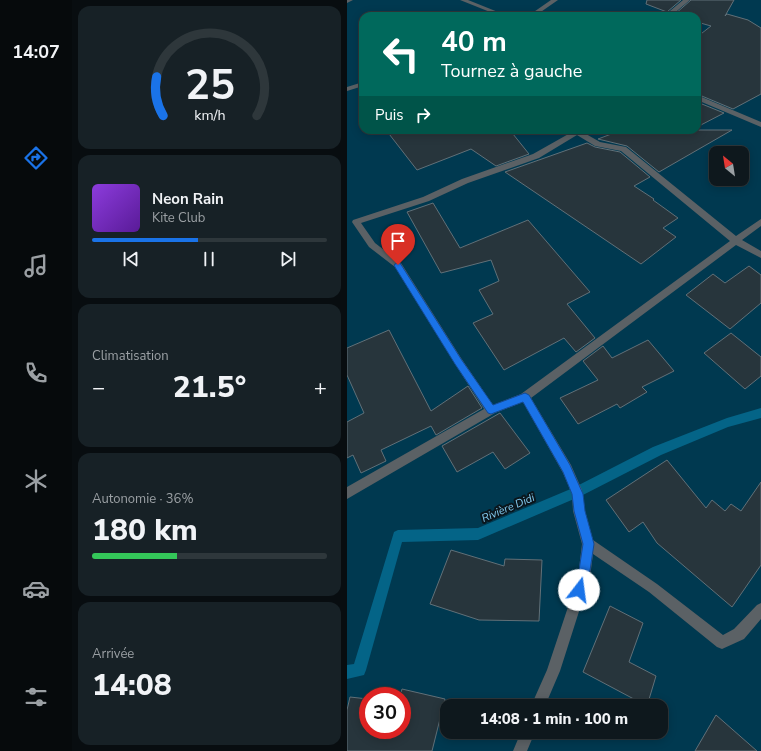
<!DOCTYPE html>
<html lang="fr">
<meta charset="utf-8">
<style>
body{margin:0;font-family:"Nunito Sans",sans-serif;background:#172126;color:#f1f3f6;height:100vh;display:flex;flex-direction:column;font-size:15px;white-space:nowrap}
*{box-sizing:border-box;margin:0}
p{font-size:13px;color:#9ba0a4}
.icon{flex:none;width:22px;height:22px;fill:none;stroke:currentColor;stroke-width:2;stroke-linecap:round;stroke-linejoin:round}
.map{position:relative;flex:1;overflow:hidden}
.panel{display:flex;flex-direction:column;gap:6px;padding:6px;background:#080d10;width:275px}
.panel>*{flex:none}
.banner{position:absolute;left:12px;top:12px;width:342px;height:122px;border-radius:12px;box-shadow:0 2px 10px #0003,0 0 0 1px #2e373b;background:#00695c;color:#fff;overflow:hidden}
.needle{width:26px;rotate:330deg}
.buttons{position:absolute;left:362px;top:146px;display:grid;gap:8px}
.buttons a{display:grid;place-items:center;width:40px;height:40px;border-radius:8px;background:#0e181d;box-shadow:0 2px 10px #0003,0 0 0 1px #2e373b;font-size:20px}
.speed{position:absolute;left:12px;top:687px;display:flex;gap:8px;font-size:20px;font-weight:700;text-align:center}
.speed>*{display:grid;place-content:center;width:52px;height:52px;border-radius:50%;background:#0e181d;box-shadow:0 2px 10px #0003,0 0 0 1px #2e373b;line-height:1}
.speed .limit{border:6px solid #d22;background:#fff;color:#111}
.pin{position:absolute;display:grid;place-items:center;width:34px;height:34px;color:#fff;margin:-41px -17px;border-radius:50% 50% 50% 0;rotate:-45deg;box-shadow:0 0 4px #0007}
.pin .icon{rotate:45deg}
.me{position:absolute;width:44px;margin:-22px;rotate:15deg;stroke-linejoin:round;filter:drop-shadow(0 0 3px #0008)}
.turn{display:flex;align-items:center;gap:14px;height:84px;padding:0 16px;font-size:18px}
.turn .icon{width:52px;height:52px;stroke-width:2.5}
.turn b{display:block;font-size:28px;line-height:34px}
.then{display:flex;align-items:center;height:38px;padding:0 16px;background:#0003;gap:8px;font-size:15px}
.big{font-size:30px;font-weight:800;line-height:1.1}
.panel .tile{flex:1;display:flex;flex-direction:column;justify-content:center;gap:6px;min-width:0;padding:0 14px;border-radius:12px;background:#172126}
.panel .dial{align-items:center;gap:0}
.dial svg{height:104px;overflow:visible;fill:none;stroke:#2e373b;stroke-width:7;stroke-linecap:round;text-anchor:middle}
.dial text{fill:#f1f3f6;stroke:none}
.song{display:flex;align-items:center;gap:12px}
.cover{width:48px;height:48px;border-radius:6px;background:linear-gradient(135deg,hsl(270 70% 55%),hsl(270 70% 35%))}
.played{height:4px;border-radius:2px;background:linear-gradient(90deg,#1a73e8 45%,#2e373b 45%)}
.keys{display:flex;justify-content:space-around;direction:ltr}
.heat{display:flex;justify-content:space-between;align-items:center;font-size:22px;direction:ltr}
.charge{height:6px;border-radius:3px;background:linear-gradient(90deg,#34c759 36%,#2e373b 0)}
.trip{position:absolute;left:93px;top:699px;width:228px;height:40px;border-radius:12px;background:#0e181d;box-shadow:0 2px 10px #0003,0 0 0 1px #2e373b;font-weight:800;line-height:40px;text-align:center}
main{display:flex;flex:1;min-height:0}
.tab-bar{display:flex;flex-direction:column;width:72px;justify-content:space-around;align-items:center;background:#060a0c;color:#9ba0a4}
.tab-bar .icon{width:28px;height:28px}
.tab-bar .active{color:#1a73e8}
.tab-bar b{font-size:18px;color:#f1f3f6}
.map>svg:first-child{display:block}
</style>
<main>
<nav class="tab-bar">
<b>14:07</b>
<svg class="icon active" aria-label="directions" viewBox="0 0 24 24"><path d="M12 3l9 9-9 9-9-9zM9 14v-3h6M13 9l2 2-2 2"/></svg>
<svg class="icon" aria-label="music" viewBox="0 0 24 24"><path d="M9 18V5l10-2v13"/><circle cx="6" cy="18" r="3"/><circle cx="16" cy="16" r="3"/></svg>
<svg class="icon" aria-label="phone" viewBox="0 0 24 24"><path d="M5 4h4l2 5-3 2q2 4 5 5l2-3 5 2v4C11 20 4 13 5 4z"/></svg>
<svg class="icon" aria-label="climate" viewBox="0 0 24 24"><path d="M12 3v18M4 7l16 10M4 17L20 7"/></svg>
<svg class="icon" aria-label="car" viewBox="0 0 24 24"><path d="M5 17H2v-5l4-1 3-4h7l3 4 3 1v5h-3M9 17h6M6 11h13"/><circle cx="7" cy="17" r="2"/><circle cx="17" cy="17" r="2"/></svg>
<svg class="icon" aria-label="filters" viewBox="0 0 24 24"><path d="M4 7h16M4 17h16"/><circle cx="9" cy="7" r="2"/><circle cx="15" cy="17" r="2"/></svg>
</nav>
<section class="panel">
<div class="tile dial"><svg viewBox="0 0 100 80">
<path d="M14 69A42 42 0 1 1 86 69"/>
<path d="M14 69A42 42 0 0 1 9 39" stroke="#1a73e8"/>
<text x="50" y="56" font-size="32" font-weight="700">25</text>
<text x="50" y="72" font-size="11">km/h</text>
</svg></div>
<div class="tile">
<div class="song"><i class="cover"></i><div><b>Neon Rain</b><p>Kite Club</p></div></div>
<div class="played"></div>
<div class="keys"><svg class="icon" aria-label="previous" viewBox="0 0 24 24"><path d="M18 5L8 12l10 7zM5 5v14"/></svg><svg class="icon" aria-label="pause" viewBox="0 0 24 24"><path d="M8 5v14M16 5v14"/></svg><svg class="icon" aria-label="next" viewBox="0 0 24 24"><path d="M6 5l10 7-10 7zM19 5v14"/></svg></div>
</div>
<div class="tile"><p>Climatisation</p>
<div class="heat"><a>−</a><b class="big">21.5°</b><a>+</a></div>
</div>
<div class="tile"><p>Autonomie · 36%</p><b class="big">180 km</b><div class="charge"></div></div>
<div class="tile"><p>Arrivée</p><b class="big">14:08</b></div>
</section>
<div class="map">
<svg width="414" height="751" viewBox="0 0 414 751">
<rect width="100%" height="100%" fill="#132027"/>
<path fill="#003950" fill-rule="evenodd" d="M 0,0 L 414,0 L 414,751 L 0,751 ZM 16,16 L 350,16 L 350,130 L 16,130 ZM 369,153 L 395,153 L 395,179 L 369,179 ZM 21,696 L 55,696 L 55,730 L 21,730 ZM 100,706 L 314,706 L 314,732 L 100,732 Z"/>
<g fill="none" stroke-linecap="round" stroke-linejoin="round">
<path fill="#046487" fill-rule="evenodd" d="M 414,408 L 414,418 L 381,427 L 314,455 L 234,496 L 131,540 L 55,542 L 19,670 L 17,675 L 0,679 L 0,665 L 7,664 L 47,532 L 51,530 L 131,528 L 226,488 L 306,447 L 380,418 Z"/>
</g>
<path fill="#27353c" stroke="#617078" d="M 300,0 L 334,0 L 320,12 L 299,4 Z
M 344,0 L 387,0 L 378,16 L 380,14 L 401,20 L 414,28 L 414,94 L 386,109 L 350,94 L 350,37 L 364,26 L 350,22 L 350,16 L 333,16 L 328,14 Z
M 350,102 L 377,113 L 350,127 Z
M 39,130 L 169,130 L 169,133 L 166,134 L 182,154 L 149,166 L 124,149 L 70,170 Z
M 275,130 L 385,130 L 312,172 L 280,146 L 251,139 Z
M 240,143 L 248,147 L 273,152 L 303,177 L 287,186 L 307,199 L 306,200 L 331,218 L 316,228 L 329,237 L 294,264 L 158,172 Z
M 86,203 L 113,248 L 181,220 L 243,292 L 220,304 L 248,338 L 229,352 L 217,338 L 157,370 L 126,323 L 146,314 L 132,290 L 152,281 L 144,260 L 94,273 L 60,212 Z
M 402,266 L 414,275 L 414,303 L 383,329 L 339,295 L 366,274 L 378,283 Z
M 42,330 L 84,411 L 121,386 L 135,408 L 89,435 L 84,426 L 34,450 L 39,461 L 14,473 L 6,455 L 0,458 L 0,422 L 17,413 L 0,375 L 0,348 Z
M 384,333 L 414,357 L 414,376 L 398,389 L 357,353 Z
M 301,340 L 327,371 L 295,387 L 300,392 L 273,408 L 270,404 L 231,424 L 213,398 L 251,380 L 236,361 L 256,346 L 265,358 Z
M 153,413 L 183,453 L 158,469 L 146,452 L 110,472 L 95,446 Z
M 320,460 L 359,508 L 365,500 L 378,511 L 384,504 L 394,511 L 414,482 L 414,565 L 385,607 L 310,543 L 296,522 L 282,532 L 259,500 Z
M 104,550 L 157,566 L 158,559 L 195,560 L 192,621 L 132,620 L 83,604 Z
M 263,606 L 296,623 L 282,662 L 309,676 L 300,706 L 236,672 Z
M 55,689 L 98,699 L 85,751 L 0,751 L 0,710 L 3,697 L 21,699 L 21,730 L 55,730 L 55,696 L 53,696 Z
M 369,715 L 410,751 L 348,751 Z"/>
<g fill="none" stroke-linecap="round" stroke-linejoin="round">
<path fill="#5b6165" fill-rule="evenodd" d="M 0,0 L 6,0 L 0,3 Z
M 113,0 L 121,0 L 161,16 L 153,16 Z
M 204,0 L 211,0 L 188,16 L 181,16 Z
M 336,0 L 343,0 L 324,16 L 317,16 Z
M 16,82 L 16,86 L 0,91 L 0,87 Z
M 350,95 L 414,122 L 414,127 L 350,100 Z
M 223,130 L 232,130 L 253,142 L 279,147 L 389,236 L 414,219 L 414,226 L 395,240 L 414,251 L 414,258 L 389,245 L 184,398 L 224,465 L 235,490 L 238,511 L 246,540 L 310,584 L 376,635 L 387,629 L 410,605 L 414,603 L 414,619 L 397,639 L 375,649 L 370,647 L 302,592 L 246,554 L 243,577 L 213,671 L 198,706 L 184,706 L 200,670 L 231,577 L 235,544 L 226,511 L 225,494 L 216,473 L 176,402 L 148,413 L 0,499 L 0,487 L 137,409 L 108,364 L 48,267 L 22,247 L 5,222 L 6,220 L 76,197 L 115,179 L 186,154 L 225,132 ZM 230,135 L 248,146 L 274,151 L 383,241 L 174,394 L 146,405 L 114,358 L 54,263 L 28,243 L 14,223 L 82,201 L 121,183 L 192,158 Z
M 174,732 L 188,732 L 180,751 L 166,751 Z"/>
</g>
<path fill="#1a73e8" stroke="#114b97" d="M 51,262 L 53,263 L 114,359 L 146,405 L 178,393 L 182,395 L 223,465 L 236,494 L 238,511 L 247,544 L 242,577 L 236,594 L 232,596 L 228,594 L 226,590 L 231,577 L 236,544 L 227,511 L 225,494 L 216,472 L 176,402 L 144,414 L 141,413 L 108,364 L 48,267 L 47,265 Z"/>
<g text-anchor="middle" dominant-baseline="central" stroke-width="4" stroke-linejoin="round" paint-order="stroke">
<g font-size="11" font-style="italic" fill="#85cdf2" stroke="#0a161d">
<text transform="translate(161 508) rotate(-23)">Rivière Didi</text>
</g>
</g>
</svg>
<div class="buttons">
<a><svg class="needle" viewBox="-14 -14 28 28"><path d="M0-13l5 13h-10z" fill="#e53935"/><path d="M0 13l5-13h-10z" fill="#9ba0a4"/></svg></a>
</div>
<div class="speed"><div class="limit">30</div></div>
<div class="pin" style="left:51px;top:265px;background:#d93025"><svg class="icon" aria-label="arrive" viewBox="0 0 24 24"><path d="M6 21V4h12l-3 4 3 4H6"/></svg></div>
<svg class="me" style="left:232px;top:590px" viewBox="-20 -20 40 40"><circle r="19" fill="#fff"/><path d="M0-13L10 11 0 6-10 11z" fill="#1a73e8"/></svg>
<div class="trip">14:08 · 1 min · 100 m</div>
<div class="banner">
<div class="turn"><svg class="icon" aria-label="left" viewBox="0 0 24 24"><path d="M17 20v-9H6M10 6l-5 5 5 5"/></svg><div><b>40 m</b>Tournez à gauche</div></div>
<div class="then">Puis<svg class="icon" aria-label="right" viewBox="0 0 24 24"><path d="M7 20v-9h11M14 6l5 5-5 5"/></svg></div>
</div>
</div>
</main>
